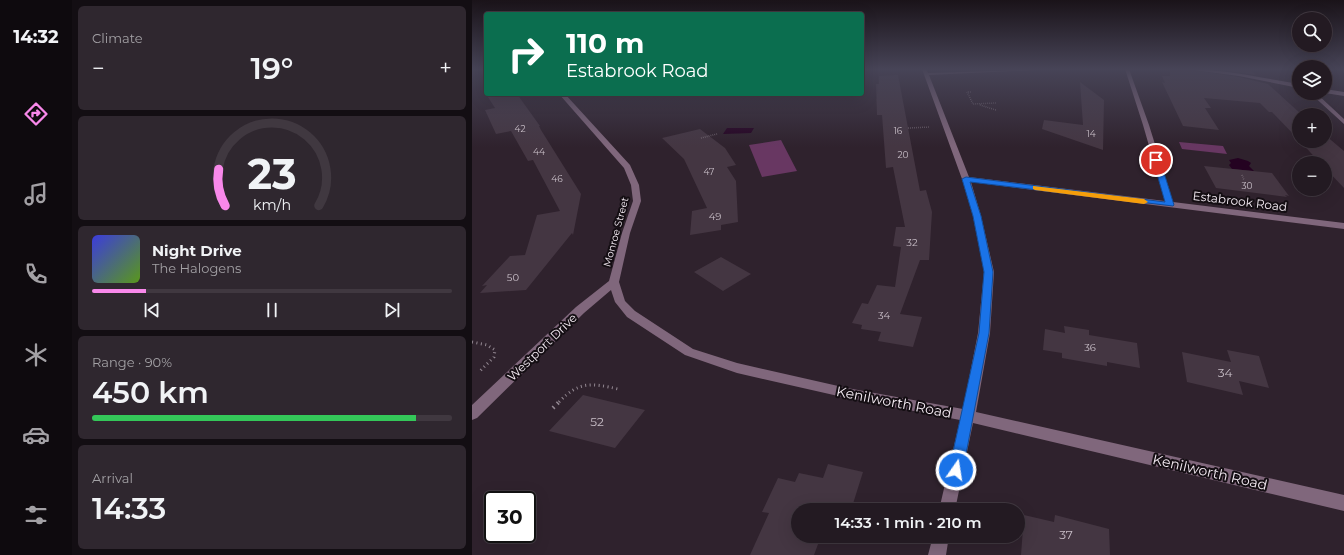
<!DOCTYPE html>
<meta charset="utf-8">
<style>
body{margin:0;font-family:Montserrat,sans-serif;background:#2f272f;color:#f1f3f6;height:100vh;display:flex;flex-direction:column;font-size:15px;white-space:nowrap}
*{box-sizing:border-box;margin:0}
p{font-size:13px;color:#a3a1a5}
.icon{flex:none;width:22px;height:22px;fill:none;stroke:currentColor;stroke-width:2;stroke-linecap:round;stroke-linejoin:round}
.map{position:relative;flex:1;overflow:hidden}
.details{display:flex;flex-direction:column;gap:6px;padding:6px;background:#130e13;width:400px}
.details>*{flex:none}
.hud{position:absolute;left:12px;top:12px;width:380px;height:84px;border-radius:4px;box-shadow:0 4px 16px #0002,0 0 0 1px #403840;background:#0b6e4f;color:#fff;overflow:hidden}
.controls{position:absolute;left:820px;top:12px;display:grid;gap:8px}
.controls a{display:grid;place-items:center;width:40px;height:40px;border-radius:50%;background:#231a22;box-shadow:0 4px 16px #0002,0 0 0 1px #403840;font-size:20px}
.speed{position:absolute;left:12px;top:491px;display:flex;gap:8px;font-size:20px;font-weight:700;text-align:center}
.speed>*{display:grid;place-content:center;width:52px;height:52px;border-radius:50%;background:#231a22;box-shadow:0 4px 16px #0002,0 0 0 1px #403840;line-height:1}
.speed .limit{border:2px solid #111;border-radius:6px;background:#fff;color:#111}
.pin{position:absolute;display:grid;place-items:center;width:34px;height:34px;color:#fff;margin:-17px;border:2px solid #fff;border-radius:50%;box-shadow:0 1px 4px #0007}
.me{position:absolute;width:44px;margin:-22px;rotate:13deg;stroke-linejoin:round;filter:drop-shadow(0 0 3px #0008)}
.turn{display:flex;align-items:center;gap:14px;height:84px;padding:0 16px;font-size:18px}
.turn .icon{width:52px;height:52px;stroke-width:2.5}
.turn b{display:block;font-size:28px;line-height:34px}
.big{font-size:30px;font-weight:600;line-height:1.1}
.details .tile{flex:1;display:flex;flex-direction:column;justify-content:center;gap:6px;min-width:0;padding:0 14px;border-radius:6px;background:#2f272f}
.details .dial{align-items:center;gap:0}
.dial svg{height:104px;overflow:visible;fill:none;stroke:#403840;stroke-width:7;stroke-linecap:round;text-anchor:middle}
.dial text{fill:#f1f3f6;stroke:none}
.song{display:flex;align-items:center;gap:12px}
.cover{width:48px;height:48px;border-radius:6px;background:linear-gradient(135deg,hsl(240 70% 55%),hsl(90 70% 35%))}
.played{height:4px;border-radius:2px;background:linear-gradient(90deg,#f888ea 15%,#403840 15%)}
.keys{display:flex;justify-content:space-around;direction:ltr}
.heat{display:flex;justify-content:space-between;align-items:center;font-size:22px;direction:ltr}
.charge{height:6px;border-radius:3px;background:linear-gradient(90deg,#34c759 90%,#403840 0)}
.trip{position:absolute;left:319px;top:503px;width:234px;height:40px;border-radius:20px;background:#231a22;box-shadow:0 4px 16px #0002,0 0 0 1px #403840;font-weight:600;line-height:40px;text-align:center}
main{display:flex;flex:1;min-height:0}
.tab-bar{display:flex;flex-direction:column;width:72px;justify-content:space-around;align-items:center;background:#0e0a0e;color:#a3a1a5}
.tab-bar .icon{width:28px;height:28px}
.tab-bar .active{color:#f888ea}
.tab-bar b{font-size:18px;color:#f1f3f6}
.map>svg:first-child{display:block}
</style>
<main>
<nav class="tab-bar">
<b>14:32</b>
<svg class="icon active" aria-label="directions" viewBox="0 0 24 24"><path d="M12 3l9 9-9 9-9-9zM9 14v-3h6M13 9l2 2-2 2"/></svg>
<svg class="icon" aria-label="music" viewBox="0 0 24 24"><path d="M9 18V5l10-2v13"/><circle cx="6" cy="18" r="3"/><circle cx="16" cy="16" r="3"/></svg>
<svg class="icon" aria-label="phone" viewBox="0 0 24 24"><path d="M5 4h4l2 5-3 2q2 4 5 5l2-3 5 2v4C11 20 4 13 5 4z"/></svg>
<svg class="icon" aria-label="climate" viewBox="0 0 24 24"><path d="M12 3v18M4 7l16 10M4 17L20 7"/></svg>
<svg class="icon" aria-label="car" viewBox="0 0 24 24"><path d="M5 17H2v-5l4-1 3-4h7l3 4 3 1v5h-3M9 17h6M6 11h13"/><circle cx="7" cy="17" r="2"/><circle cx="17" cy="17" r="2"/></svg>
<svg class="icon" aria-label="filters" viewBox="0 0 24 24"><path d="M4 7h16M4 17h16"/><circle cx="9" cy="7" r="2"/><circle cx="15" cy="17" r="2"/></svg>
</nav>
<section class="details">
<div class="tile"><p>Climate</p>
<div class="heat"><a>−</a><b class="big">19°</b><a>+</a></div>
</div>
<div class="tile dial"><svg viewBox="0 0 100 80">
<path d="M14 69A42 42 0 1 1 86 69"/>
<path d="M14 69A42 42 0 0 1 9 41" stroke="#f888ea"/>
<text x="50" y="56" font-size="32" font-weight="700">23</text>
<text x="50" y="72" font-size="11">km/h</text>
</svg></div>
<div class="tile">
<div class="song"><i class="cover"></i><div><b>Night Drive</b><p>The Halogens</p></div></div>
<div class="played"></div>
<div class="keys"><svg class="icon" aria-label="previous" viewBox="0 0 24 24"><path d="M18 5L8 12l10 7zM5 5v14"/></svg><svg class="icon" aria-label="pause" viewBox="0 0 24 24"><path d="M8 5v14M16 5v14"/></svg><svg class="icon" aria-label="next" viewBox="0 0 24 24"><path d="M6 5l10 7-10 7zM19 5v14"/></svg></div>
</div>
<div class="tile"><p>Range · 90%</p><b class="big">450 km</b><div class="charge"></div></div>
<div class="tile"><p>Arrival</p><b class="big">14:33</b></div>
</section>
<div class="map">
<svg width="872" height="555" viewBox="0 0 872 555">
<rect width="100%" height="100%" fill="#2f222d"/>
<path fill="#683762" d="M 309,140 L 325,171 L 290,177 L 277,145 Z
M 707,142 L 751,146 L 755,154 L 710,149 Z"/>
<path fill="#240221" d="M 255,128 L 282,128 L 279,133 L 251,134 Z
M 766,158 L 776,161 L 779,163 L 777,166 L 782,171 L 760,169 L 757,165 L 759,163 L 757,160 Z"/>
<path fill="#443642" d="M 698,69 L 713,69 L 767,77 L 796,84 L 829,114 L 827,115 L 827,140 L 800,112 L 797,112 L 788,103 L 732,98 L 739,108 L 733,108 L 747,130 L 711,126 L 690,82 L 693,83 L 690,76 L 698,76 Z
M 746,69 L 778,69 L 784,75 L 757,71 Z
M 426,75 L 448,191 L 454,190 L 460,212 L 457,260 L 448,260 L 428,314 L 450,317 L 441,347 L 406,341 L 409,332 L 389,329 L 390,325 L 380,323 L 390,303 L 396,304 L 405,285 L 423,287 L 429,247 L 421,246 L 424,227 L 433,227 L 421,167 L 414,168 L 410,115 L 405,115 L 404,84 L 407,84 L 407,76 Z
M 608,82 L 632,100 L 631,150 L 570,129 L 572,120 L 611,125 Z
M 14,94 L 45,94 L 68,126 L 67,126 L 69,130 L 109,194 L 101,235 L 100,233 L 54,290 L 8,293 L 15,285 L 10,286 L 38,256 L 53,255 L 65,215 L 88,211 L 61,160 L 56,161 L 39,131 L 24,134 L 13,110 L 23,108 Z
M 228,129 L 253,148 L 264,165 L 255,167 L 264,181 L 266,222 L 249,225 L 249,230 L 218,235 L 220,211 L 235,208 L 212,159 L 190,138 Z
M 853,135 L 872,151 L 872,188 L 853,168 L 853,163 L 848,163 L 828,141 L 853,141 Z
M 732,166 L 800,173 L 817,196 L 813,195 L 815,197 L 744,188 Z
M 249,257 L 279,274 L 251,291 L 222,272 Z
M 592,326 L 617,330 L 617,335 L 665,343 L 668,368 L 635,362 L 635,366 L 590,358 L 590,353 L 571,350 L 573,329 L 593,333 Z
M 755,350 L 787,356 L 797,388 L 767,381 L 771,395 L 715,382 L 710,352 L 759,362 Z
M 111,395 L 173,410 L 143,448 L 77,431 Z
M 356,464 L 391,472 L 379,510 L 326,510 L 326,536 L 349,536 L 342,555 L 278,555 L 297,513 L 290,512 L 306,478 L 323,482 L 327,473 L 351,478 Z
M 552,515 L 582,522 L 583,515 L 637,529 L 638,555 L 549,555 Z"/>
<g fill="none" stroke-linecap="round" stroke-linejoin="round">
<path stroke="#948993" stroke-width="1.5" stroke-dasharray="0.5 1.5" stroke-linecap="butt" d="M 499,92 L 495,92 L 501,104 L 524,103
M 508,105 L 524,110
M 436,128 L 458,127
M 229,138 L 245,134
M 770,175 L 772,180"/>
<path stroke="#948993" stroke-width="3" stroke-dasharray="1 3.5" stroke-linecap="butt" d="M 0,342 L 15,345 L 23,350 L 22,357 L 7,372
M 87,402 C 107,381 119,383 146,389"/>
<path stroke="#948993" stroke-width="4" stroke-dasharray="1.5 4.5" stroke-linecap="butt" d="M 81,408 L 88,401"/>
<path fill="#80677c" fill-rule="evenodd" d="M 450,69 L 454,69 L 456,73 L 586,69 L 457,75 L 497,177 L 693,201 L 671,125 L 653,69 L 657,69 L 677,125 L 701,202 L 872,223 L 872,229 L 499,182 L 509,216 L 522,272 L 518,333 L 504,412 L 872,495 L 872,511 L 501,423 L 483,510 L 467,510 L 488,420 L 375,398 L 265,373 L 213,355 L 155,317 L 143,302 L 139,290 L 112,313 L 5,418 L 0,420 L 0,405 L 104,307 L 137,281 L 150,233 L 161,201 L 159,185 L 152,168 L 87,94 L 93,94 L 158,165 L 167,185 L 169,201 L 158,233 L 147,282 L 153,301 L 163,311 L 221,349 L 265,363 L 375,388 L 491,409 L 506,333 L 512,272 L 501,216 L 490,179 Z
M 714,69 C 752,69 790,78 827,84 L 827,88 L 767,76 Z
M 853,89 L 872,92 L 872,96 L 853,93 Z
M 838,93 L 844,93 L 872,119 L 872,124 Z
M 461,536 L 477,536 L 474,555 L 456,555 Z"/>
</g>
<linearGradient id="sky" x2="0" y2="1"><stop stop-color="#1a1319"/><stop offset="0.47" stop-color="#474457"/><stop offset="1" stop-color="#474457" stop-opacity="0"/></linearGradient>
<rect width="872" height="147" fill="url(#sky)"/>
<path fill="#1a73e8" stroke="#114b97" d="M 684,158 L 688,160 L 702,205 L 701,206 L 498,182 L 509,216 L 521,272 L 517,333 L 491,470 L 489,474 L 484,476 L 479,474 L 477,470 L 507,333 L 512,272 L 501,216 L 490,179 L 494,177 L 693,202 L 681,160 Z"/>
<path fill="#f59e0b" d="M 561,186 L 672,199 L 676,202 L 672,204 L 563,190 L 561,189 Z"/>
<g text-anchor="middle" dominant-baseline="central" stroke-width="4" stroke-linejoin="round" paint-order="stroke">
<g font-size="9" fill="#c8bec7">
<text x="48" y="128">42</text>
<text x="426" y="130">16</text>
<text x="619" y="133">14</text>
<text x="67" y="151">44</text>
<text x="431" y="154">20</text>
<text x="237" y="171">47</text>
<text x="85" y="178">46</text>
<text x="775" y="185">30</text>
</g>
<g font-size="10" fill="#c8bec7">
<text x="243" y="216">49</text>
<text x="440" y="242">32</text>
<text x="41" y="277">50</text>
<text x="412" y="315">34</text>
<text x="618" y="347">36</text>
</g>
<g font-size="10" fill="#f4ebf3" stroke="#140e13">
<text transform="translate(144 232) rotate(-75)">Monroe Street</text>
</g>
<g font-size="12" fill="#f4ebf3" stroke="#140e13">
<text transform="translate(768 201) rotate(7)">Estabrook Road</text>
<text transform="translate(70 347) rotate(-44)">Westport Drive</text>
</g>
<g font-size="12" fill="#c8bec7">
<text x="753" y="372">34</text>
<text x="125" y="421">52</text>
<text x="594" y="534">37</text>
</g>
<g font-size="14" fill="#f4ebf3" stroke="#140e13">
<text transform="translate(422 402) rotate(11)">Kenilworth Road</text>
<text transform="translate(738 472) rotate(13)">Kenilworth Road</text>
</g>
</g>
</svg>
<div class="controls">
<a><svg class="icon" aria-label="search" viewBox="0 0 24 24"><circle cx="10" cy="10" r="6"/><path d="M15 15l6 6"/></svg></a>
<a><svg class="icon" aria-label="layers" viewBox="0 0 24 24"><path d="M12 4l9 5-9 5-9-5zM3 14l9 5 9-5"/></svg></a>
<a>+</a>
<a>−</a>
</div>
<div class="speed"><div class="limit">30</div></div>
<div class="pin" style="left:684px;top:160px;background:#d93025"><svg class="icon" aria-label="arrive" viewBox="0 0 24 24"><path d="M6 21V4h12l-3 4 3 4H6"/></svg></div>
<svg class="me" style="left:484px;top:470px" viewBox="-20 -20 40 40"><circle r="17" fill="#1a73e8" stroke="#fff" stroke-width="3"/><path d="M0-11L8 9 0 5-8 9z" fill="#fff"/></svg>
<div class="trip">14:33 · 1 min · 210 m</div>
<div class="hud">
<div class="turn"><svg class="icon" aria-label="right" viewBox="0 0 24 24"><path d="M7 20v-9h11M14 6l5 5-5 5"/></svg><div><b>110 m</b>Estabrook Road</div></div>
</div>
</div>
</main>
